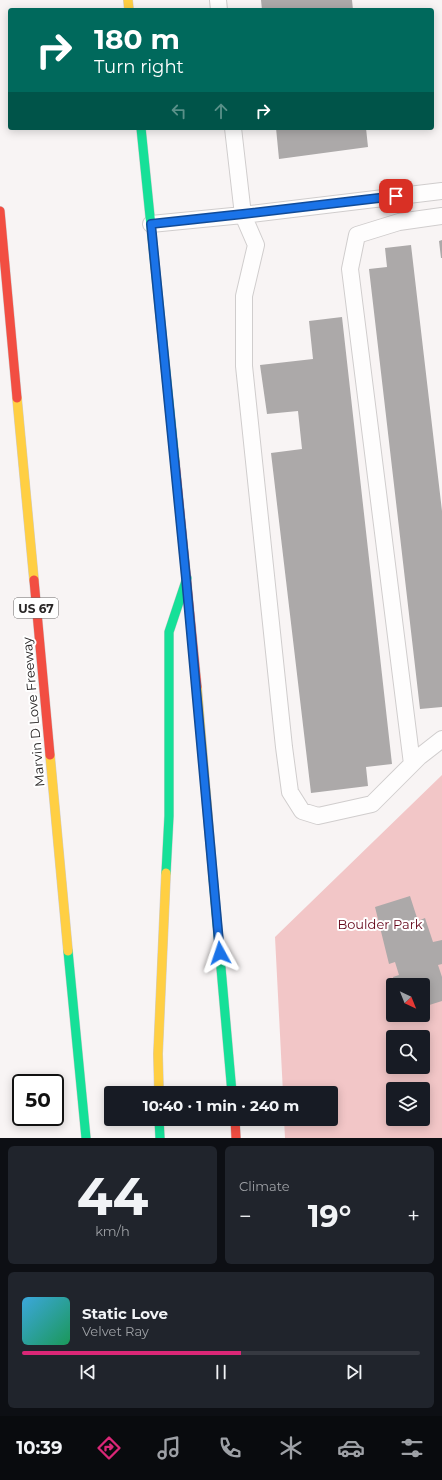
<!DOCTYPE html>
<meta charset="utf-8">
<style>
body{margin:0;font-family:Montserrat,sans-serif;background:#20242c;color:#f1f3f6;height:100vh;display:flex;flex-direction:column;font-size:15px;white-space:nowrap}
*{box-sizing:border-box;margin:0}
p{font-size:13px;color:#9ea1a6}
.icon{flex:none;width:22px;height:22px;fill:none;stroke:currentColor;stroke-width:2;stroke-linecap:round;stroke-linejoin:round}
.map{position:relative;height:1138px;overflow:hidden}
.sheet{display:flex;flex-direction:column;gap:8px;padding:8px;background:#0d0f14;flex:1}
.sheet>*{flex:none}
.hud{position:absolute;left:8px;top:8px;width:426px;height:122px;border-radius:4px;box-shadow:0 2px 10px #0003;background:#00695c;color:#fff;overflow:hidden}
.needle{width:26px;rotate:137deg}
.tools{position:absolute;left:386px;top:978px;display:grid;gap:8px}
.tools a{display:grid;place-items:center;width:44px;height:44px;border-radius:4px;background:#171b24;box-shadow:0 2px 10px #0003;font-size:20px}
.speed{position:absolute;left:12px;top:1074px;display:flex;gap:8px;font-size:20px;font-weight:700;text-align:center}
.speed>*{display:grid;place-content:center;width:52px;height:52px;border-radius:50%;background:#171b24;box-shadow:0 2px 10px #0003;line-height:1}
.speed .limit{border:2px solid #111;border-radius:6px;background:#fff;color:#111}
.pin{position:absolute;display:grid;place-items:center;width:34px;height:34px;color:#fff;margin:-17px;border-radius:8px;box-shadow:0 2px 6px #0006}
.me{position:absolute;width:44px;margin:-22px;rotate:355deg;stroke-linejoin:round;filter:drop-shadow(0 0 3px #0008)}
.turn{display:flex;align-items:center;gap:14px;height:84px;padding:0 20px;font-size:18px}
.turn .icon{width:52px;height:52px;stroke-width:2.5}
.turn b{display:block;font-size:28px;line-height:34px}
.lanes{display:flex;align-items:center;height:38px;padding:0 20px;background:#0003;justify-content:center;gap:20px;direction:ltr}
.lanes .off{opacity:.35}
.big{font-size:30px;font-weight:700;line-height:1.1}
.sheet .widget{flex:1;display:flex;flex-direction:column;justify-content:center;gap:6px;min-width:0;padding:0 14px;border-radius:6px;background:#20242c}
.sheet .dial{align-items:center;gap:0}
.dial b{font-size:52px;line-height:1}
.song{display:flex;align-items:center;gap:12px}
.cover{width:48px;height:48px;border-radius:6px;background:linear-gradient(135deg,hsl(200 70% 55%),hsl(150 70% 35%))}
.played{height:4px;border-radius:2px;background:linear-gradient(90deg,#db2777 55%,#363941 55%)}
.keys{display:flex;justify-content:space-around;direction:ltr}
.heat{display:flex;justify-content:space-between;align-items:center;font-size:22px;direction:ltr}
.sheet .tiles{flex:1;display:grid;gap:8px;grid-template-columns:1fr 1fr}
.widget:last-child{grid-column:span 2}
.trip{position:absolute;left:104px;top:1086px;width:234px;height:40px;border-radius:4px;background:#171b24;box-shadow:0 2px 10px #0003;font-weight:700;line-height:40px;text-align:center}
.menu{display:flex;height:64px;justify-content:space-around;align-items:center;background:#090b0e;color:#9ea1a6}
.menu .icon{width:28px;height:28px}
.menu .active{color:#db2777}
.menu b{font-size:18px;color:#f1f3f6}
.map>svg:first-child{display:block}
</style>
<div class="map">
<svg width="442" height="1138" viewBox="0 0 442 1138">
<rect width="100%" height="100%" fill="#f8f4f4"/>
<path fill="#f2c6c7" fill-rule="evenodd" d="M 442,775 L 442,1138 L 285,1138 L 284,1119 L 331,1119 L 331,1093 L 283,1093 L 275,937 ZM 393,985 L 423,985 L 423,1015 L 393,1015 ZM 393,1037 L 423,1037 L 423,1067 L 393,1067 ZM 393,1089 L 423,1089 L 423,1119 L 393,1119 Z"/>
<path fill="#aca9a9" d="M 261,0 L 352,0 L 353,10 L 262,10 Z
M 276,128 L 366,128 L 368,147 L 279,159 Z
M 442,240 L 442,258 L 441,258 L 439,241 Z
M 411,245 L 442,511 L 442,707 L 420,709 L 369,269 L 387,267 L 385,248 Z
M 342,317 L 392,764 L 366,767 L 368,786 L 311,793 L 271,453 L 302,449 L 298,411 L 267,414 L 260,365 L 313,359 L 309,321 Z
M 410,896 L 418,921 L 425,918 L 433,942 L 442,940 L 442,964 L 438,965 L 442,977 L 442,1001 L 423,1007 L 423,985 L 395,985 L 393,977 L 399,975 L 395,962 L 389,964 L 375,907 Z"/>
<g fill="none" stroke-linecap="round" stroke-linejoin="round">
<defs>
<path id="lane" d="M 218,0 L 219,10
M 442,191 L 243,215 L 256,245 L 244,296 L 244,366 L 284,747 L 290,792 L 302,811 L 318,816 L 372,804 L 419,757 L 442,739
M 151,224 L 243,215 L 233,128
M 412,764 L 350,269 L 357,235 L 399,222 L 442,216"/>
<path id="fast" d="M 141,128 L 175,462
M 166,873 L 169,816 L 169,632 L 187,578
M 213,877 L 232,1093
M 68,951 L 86,1138
M 159,1119 L 160,1138"/>
<path id="slow" d="M 128,0 L 129,10
M 17,398 L 34,580
M 197,687 L 213,877
M 50,755 L 68,951
M 159,1093 L 158,1054 L 166,873"/>
<path id="jam" d="M 0,211 L 17,398
M 175,462 L 197,687
M 34,580 L 50,755
M 235,1119 L 236,1138"/>
</defs>
<use href="#lane" stroke="#d0cdcd" stroke-width="18"/>
<use href="#fast" stroke="#d0cdcd" stroke-width="10"/>
<use href="#slow" stroke="#d0cdcd" stroke-width="10"/>
<use href="#jam" stroke="#d0cdcd" stroke-width="10"/>
<use href="#lane" stroke="#fefdfd" stroke-width="16"/>
<use href="#fast" stroke="#16e098" stroke-width="9"/>
<use href="#slow" stroke="#ffcf43" stroke-width="9"/>
<use href="#jam" stroke="#f24e42" stroke-width="9"/>
</g>
<g fill="none" stroke-linecap="round" stroke-linejoin="round">
<defs>
<path id="route" d="M 220,953 L 186,578 L 151,224 L 243,214 L 396,196"/>
</defs>
<use href="#route" stroke="#114b97" stroke-width="10"/>
<use href="#route" stroke="#1a73e8" stroke-width="7"/>
</g>
<g text-anchor="middle" dominant-baseline="central" stroke-width="4" stroke-linejoin="round" paint-order="stroke">
<rect fill="#fff" stroke="#686666" stroke-width="1" x="14" y="598" width="44" height="20" rx="3"/>
<g font-size="12" font-weight="bold" fill="#282525">
<text x="36" y="608">US 67</text>
</g>
<g font-size="13" fill="#282525" stroke="#fff">
<text transform="translate(33 712) rotate(-95)">Marvin D Love Freeway</text>
</g>
<g font-size="13" fill="#64061a" stroke="#fff">
<text x="380" y="924">Boulder Park</text>
</g>
</g>
</svg>
<div class="tools">
<a><svg class="needle" viewBox="-14 -14 28 28"><path d="M0-13l5 13h-10z" fill="#e53935"/><path d="M0 13l5-13h-10z" fill="#9ea1a6"/></svg></a>
<a><svg class="icon" aria-label="search" viewBox="0 0 24 24"><circle cx="10" cy="10" r="6"/><path d="M15 15l6 6"/></svg></a>
<a><svg class="icon" aria-label="layers" viewBox="0 0 24 24"><path d="M12 4l9 5-9 5-9-5zM3 14l9 5 9-5"/></svg></a>
</div>
<div class="speed"><div class="limit">50</div></div>
<div class="pin" style="left:396px;top:196px;background:#d93025"><svg class="icon" aria-label="arrive" viewBox="0 0 24 24"><path d="M6 21V4h12l-3 4 3 4H6"/></svg></div>
<svg class="me" style="left:220px;top:953px" viewBox="-20 -20 40 40"><path d="M0-17L14 15 0 8-14 15z" fill="#1a73e8" stroke="#fff" stroke-width="4"/></svg>
<div class="trip">10:40 · 1 min · 240 m</div>
<div class="hud">
<div class="turn"><svg class="icon" aria-label="right" viewBox="0 0 24 24"><path d="M7 20v-9h11M14 6l5 5-5 5"/></svg><div><b>180 m</b>Turn right</div></div>
<div class="lanes"><svg class="icon off" aria-label="left" viewBox="0 0 24 24"><path d="M17 20v-9H6M10 6l-5 5 5 5"/></svg><svg class="icon off" aria-label="ahead" viewBox="0 0 24 24"><path d="M12 20V5M6 11l6-6 6 6"/></svg><svg class="icon" aria-label="right" viewBox="0 0 24 24"><path d="M7 20v-9h11M14 6l5 5-5 5"/></svg></div>
</div>
</div>
<section class="sheet">
<div class="tiles">
<div class="widget dial"><b>44</b><p>km/h</p></div>
<div class="widget"><p>Climate</p>
<div class="heat"><a>−</a><b class="big">19°</b><a>+</a></div>
</div>
<div class="widget">
<div class="song"><i class="cover"></i><div><b>Static Love</b><p>Velvet Ray</p></div></div>
<div class="played"></div>
<div class="keys"><svg class="icon" aria-label="previous" viewBox="0 0 24 24"><path d="M18 5L8 12l10 7zM5 5v14"/></svg><svg class="icon" aria-label="pause" viewBox="0 0 24 24"><path d="M8 5v14M16 5v14"/></svg><svg class="icon" aria-label="next" viewBox="0 0 24 24"><path d="M6 5l10 7-10 7zM19 5v14"/></svg></div>
</div>
</div>
</section>
<nav class="menu">
<b>10:39</b>
<svg class="icon active" aria-label="directions" viewBox="0 0 24 24"><path d="M12 3l9 9-9 9-9-9zM9 14v-3h6M13 9l2 2-2 2"/></svg>
<svg class="icon" aria-label="music" viewBox="0 0 24 24"><path d="M9 18V5l10-2v13"/><circle cx="6" cy="18" r="3"/><circle cx="16" cy="16" r="3"/></svg>
<svg class="icon" aria-label="phone" viewBox="0 0 24 24"><path d="M5 4h4l2 5-3 2q2 4 5 5l2-3 5 2v4C11 20 4 13 5 4z"/></svg>
<svg class="icon" aria-label="climate" viewBox="0 0 24 24"><path d="M12 3v18M4 7l16 10M4 17L20 7"/></svg>
<svg class="icon" aria-label="car" viewBox="0 0 24 24"><path d="M5 17H2v-5l4-1 3-4h7l3 4 3 1v5h-3M9 17h6M6 11h13"/><circle cx="7" cy="17" r="2"/><circle cx="17" cy="17" r="2"/></svg>
<svg class="icon" aria-label="filters" viewBox="0 0 24 24"><path d="M4 7h16M4 17h16"/><circle cx="9" cy="7" r="2"/><circle cx="15" cy="17" r="2"/></svg>
</nav>
